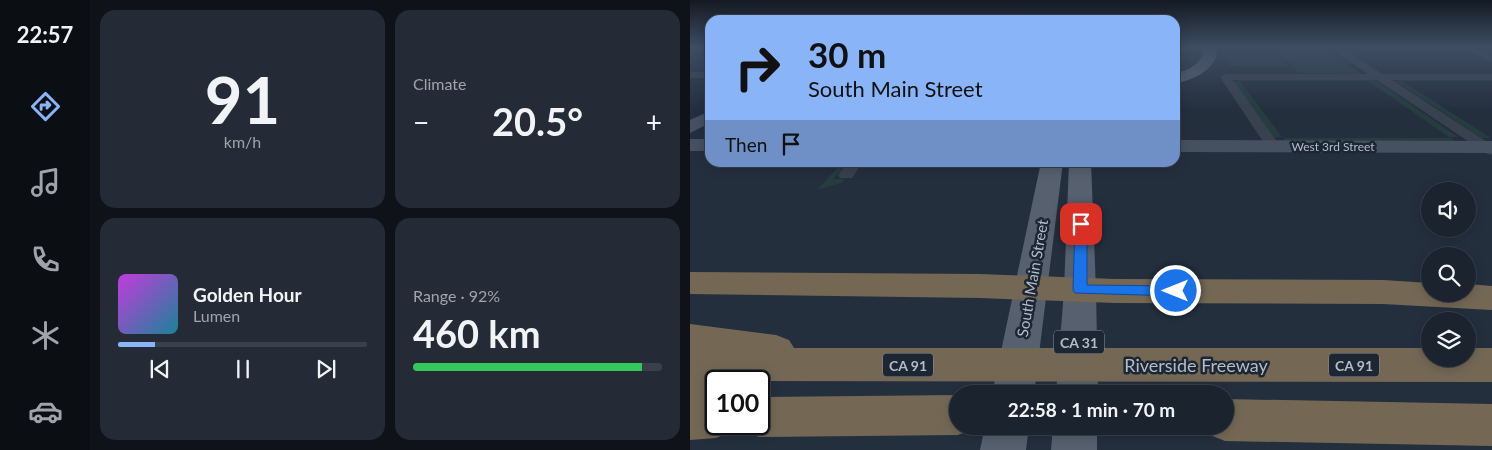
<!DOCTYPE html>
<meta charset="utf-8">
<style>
body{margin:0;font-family:Lato,sans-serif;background:#242b36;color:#f1f3f6;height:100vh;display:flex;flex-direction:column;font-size:19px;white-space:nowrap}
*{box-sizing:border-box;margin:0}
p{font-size:16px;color:#a0a4aa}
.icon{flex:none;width:28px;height:28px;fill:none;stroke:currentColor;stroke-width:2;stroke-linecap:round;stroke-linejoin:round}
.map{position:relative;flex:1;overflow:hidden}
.panel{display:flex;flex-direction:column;gap:10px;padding:10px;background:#0f1319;width:600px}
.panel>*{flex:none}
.top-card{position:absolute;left:15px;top:15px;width:475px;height:152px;border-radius:15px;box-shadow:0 2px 12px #0003,0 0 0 1px #39404a;background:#8ab4f8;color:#111;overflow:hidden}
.buttons{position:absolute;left:731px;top:182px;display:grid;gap:10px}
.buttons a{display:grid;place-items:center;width:55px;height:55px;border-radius:50%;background:#1b232e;box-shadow:0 2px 12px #0003,0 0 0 1px #39404a;font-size:25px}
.speed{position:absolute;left:15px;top:370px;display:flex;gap:10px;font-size:25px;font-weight:700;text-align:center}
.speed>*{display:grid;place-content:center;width:65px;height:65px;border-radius:50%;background:#1b232e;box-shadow:0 2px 12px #0003,0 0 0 1px #39404a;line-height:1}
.speed .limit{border:2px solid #111;border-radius:8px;background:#fff;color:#111}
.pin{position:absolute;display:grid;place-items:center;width:42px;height:42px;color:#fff;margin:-21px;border-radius:10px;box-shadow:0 2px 8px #0006}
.me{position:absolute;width:55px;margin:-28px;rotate:270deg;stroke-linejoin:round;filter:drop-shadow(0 0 4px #0008)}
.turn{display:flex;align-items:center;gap:18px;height:105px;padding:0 20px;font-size:22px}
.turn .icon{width:65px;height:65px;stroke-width:2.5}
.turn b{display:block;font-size:35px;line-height:42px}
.then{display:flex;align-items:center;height:48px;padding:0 20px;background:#0003;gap:10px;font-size:19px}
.big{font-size:38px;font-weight:700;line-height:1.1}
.panel .widget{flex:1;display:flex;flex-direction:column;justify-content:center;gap:8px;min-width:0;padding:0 18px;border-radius:15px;background:#242b36}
.panel .dial{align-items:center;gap:0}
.dial b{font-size:65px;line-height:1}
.song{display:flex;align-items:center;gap:15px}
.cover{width:60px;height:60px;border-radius:8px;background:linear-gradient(135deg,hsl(290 70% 55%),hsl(190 70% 35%))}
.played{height:5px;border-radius:2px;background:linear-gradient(90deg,#8ab4f8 15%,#39404a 15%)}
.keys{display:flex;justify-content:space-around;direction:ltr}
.heat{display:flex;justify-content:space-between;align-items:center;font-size:28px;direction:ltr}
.charge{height:8px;border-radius:4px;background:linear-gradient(90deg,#34c759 92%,#39404a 0)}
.panel .tiles{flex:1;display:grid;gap:10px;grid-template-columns:repeat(2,1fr)}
.trip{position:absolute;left:259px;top:385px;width:285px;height:50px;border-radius:25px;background:#1b232e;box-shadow:0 2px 12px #0003,0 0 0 1px #39404a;font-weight:700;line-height:50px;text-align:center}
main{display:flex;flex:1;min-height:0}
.menu{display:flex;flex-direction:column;width:90px;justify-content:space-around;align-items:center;background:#0b0e12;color:#a0a4aa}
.menu .icon{width:35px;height:35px}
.menu .active{color:#8ab4f8}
.menu b{font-size:22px;color:#f1f3f6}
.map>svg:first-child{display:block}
</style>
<main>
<nav class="menu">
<b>22:57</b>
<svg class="icon active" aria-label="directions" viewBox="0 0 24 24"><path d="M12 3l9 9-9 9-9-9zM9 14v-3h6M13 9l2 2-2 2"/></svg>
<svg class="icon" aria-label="music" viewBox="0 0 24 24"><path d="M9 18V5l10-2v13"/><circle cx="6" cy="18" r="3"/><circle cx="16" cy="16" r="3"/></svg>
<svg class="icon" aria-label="phone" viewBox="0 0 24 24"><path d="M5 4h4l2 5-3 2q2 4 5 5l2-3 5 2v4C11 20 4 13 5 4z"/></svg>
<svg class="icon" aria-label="climate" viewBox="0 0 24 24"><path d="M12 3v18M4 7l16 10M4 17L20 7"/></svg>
<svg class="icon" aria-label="car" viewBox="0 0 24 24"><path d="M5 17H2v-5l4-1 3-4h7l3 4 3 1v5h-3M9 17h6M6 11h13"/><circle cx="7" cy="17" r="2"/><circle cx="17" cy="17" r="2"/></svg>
</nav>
<section class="panel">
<div class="tiles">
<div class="widget dial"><b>91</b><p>km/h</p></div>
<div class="widget"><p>Climate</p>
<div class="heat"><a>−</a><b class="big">20.5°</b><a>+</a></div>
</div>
<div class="widget">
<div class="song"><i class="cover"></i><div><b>Golden Hour</b><p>Lumen</p></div></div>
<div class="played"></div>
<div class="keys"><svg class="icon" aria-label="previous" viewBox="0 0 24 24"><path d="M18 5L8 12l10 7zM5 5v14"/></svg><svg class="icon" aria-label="pause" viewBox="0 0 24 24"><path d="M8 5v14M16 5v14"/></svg><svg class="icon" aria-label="next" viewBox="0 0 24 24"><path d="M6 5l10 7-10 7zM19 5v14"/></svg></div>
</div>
<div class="widget"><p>Range · 92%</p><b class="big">460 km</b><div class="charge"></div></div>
</div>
</section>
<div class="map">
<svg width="802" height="450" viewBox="0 0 802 450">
<rect width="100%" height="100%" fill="#242f3e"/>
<path fill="#263c3f" d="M 580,47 L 632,47 L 641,54 L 588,54 Z
M 532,55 L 585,55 L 599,67 L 541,66 Z
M 589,55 L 643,55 L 671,74 L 609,73 Z
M 548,79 L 677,79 L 687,81 L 768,137 L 759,137 L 678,81 L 550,81 L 592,137 L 583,138 L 543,81 L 549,81 Z
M 708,79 L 802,79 L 802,81 L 712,81 L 801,138 L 792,138 L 705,81 L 710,81 Z
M 593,138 L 761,138 L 765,141 L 595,141 Z
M 152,163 L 158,163 L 143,179 L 155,179 L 151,183 L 127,190 Z"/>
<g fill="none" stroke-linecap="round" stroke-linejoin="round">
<path fill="#38414e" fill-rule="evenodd" d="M 0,47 L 8,47 L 0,52 Z
M 640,47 L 650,47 L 692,74 L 802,74 L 802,80 L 702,80 L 802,145 L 802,155 L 797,154 L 687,80 L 543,80 L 590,146 L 588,149 L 578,149 L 530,77 L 535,74 L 678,74 Z
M 771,47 L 783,47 L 802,56 L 802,62 Z
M 0,72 L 20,72 L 20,78 L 0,78 Z
M 158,162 L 173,162 L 162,178 L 150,178 L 148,175 Z"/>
<path fill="#465061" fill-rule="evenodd" d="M 20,111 L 20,123 L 0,133 L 0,120 Z
M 0,139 L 20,139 L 20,151 L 0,151 Z
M 485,140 L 802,141 L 802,153 L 485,152 Z"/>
<path fill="#56606e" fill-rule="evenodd" d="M 511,47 L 524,47 L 527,55 C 520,73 503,79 485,84 L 485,74 C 496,70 508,66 513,55 Z
M 351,162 L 373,162 L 344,394 L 302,394 Z
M 379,162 L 401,162 L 406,290 L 408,394 L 366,394 L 374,290 Z
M 295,426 L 339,426 L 336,450 L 290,450 Z
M 363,426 L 407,426 L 407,450 L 361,450 Z"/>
<path fill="#746855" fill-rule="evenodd" d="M 0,272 L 290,274 L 425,279 L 693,280 L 740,283 L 740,294 L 778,294 L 778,284 L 802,286 L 802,310 L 693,304 L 425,303 L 290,298 L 0,294 Z
M 0,324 L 86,335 L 99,340 L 104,348 L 740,348 L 740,359 L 778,359 L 778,348 L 802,348 L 802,382 L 26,381 L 26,424 L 45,424 L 41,432 L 26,438 L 0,440 Z
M 268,395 L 268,426 L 285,426 L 283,429 L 268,435 L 69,437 L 54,431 L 50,424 L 69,424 L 69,397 Z
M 535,399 L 802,404 L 802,446 L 535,441 L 520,435 L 516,426 L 535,426 Z"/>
</g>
<linearGradient id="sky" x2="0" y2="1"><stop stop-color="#141a22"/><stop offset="0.43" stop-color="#3f4d63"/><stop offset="1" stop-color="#3f4d63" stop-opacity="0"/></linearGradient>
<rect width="802" height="110" fill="url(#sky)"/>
<path fill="#1a73e8" stroke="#114b97" d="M 391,220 L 397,224 L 397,285 L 486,286 L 491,288 L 493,291 L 491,295 L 486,296 L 385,293 L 383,290 L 385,224 Z"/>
<g text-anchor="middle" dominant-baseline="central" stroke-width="5" stroke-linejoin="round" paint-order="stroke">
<g font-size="12" fill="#b4bcc9" stroke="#1d2633">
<text x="643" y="146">West 3rd Street</text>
</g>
<g fill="#1d2633" stroke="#878f9c" stroke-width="1">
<rect x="364" y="330.5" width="50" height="23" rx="4"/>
<rect x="193" y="353.5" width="50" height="23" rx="4"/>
<rect x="639" y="353.5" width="50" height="23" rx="4"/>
</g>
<g font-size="14" font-weight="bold" fill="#b4bcc9">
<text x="389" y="342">CA 31</text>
<text x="218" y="365">CA 91</text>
<text x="664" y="365">CA 91</text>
</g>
<g font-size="15" fill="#b4bcc9" stroke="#1d2633">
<text transform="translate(342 278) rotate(-80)">South Main Street</text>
</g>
<g font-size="18" fill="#b4bcc9" stroke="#1d2633">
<text x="506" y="365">Riverside Freeway</text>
</g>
</g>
</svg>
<div class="buttons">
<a><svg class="icon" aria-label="sound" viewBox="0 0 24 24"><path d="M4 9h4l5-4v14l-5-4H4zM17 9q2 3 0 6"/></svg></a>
<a><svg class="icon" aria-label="search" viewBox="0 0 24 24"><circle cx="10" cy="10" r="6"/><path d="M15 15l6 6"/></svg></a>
<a><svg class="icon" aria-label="layers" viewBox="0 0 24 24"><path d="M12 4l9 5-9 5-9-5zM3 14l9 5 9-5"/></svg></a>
</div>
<div class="speed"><div class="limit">100</div></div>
<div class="pin" style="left:391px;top:224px;background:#d93025"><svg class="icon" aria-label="arrive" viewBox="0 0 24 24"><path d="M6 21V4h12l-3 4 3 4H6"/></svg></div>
<svg class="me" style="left:486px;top:291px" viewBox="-20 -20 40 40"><circle r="17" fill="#1a73e8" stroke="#fff" stroke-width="3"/><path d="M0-11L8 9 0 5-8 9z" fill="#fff"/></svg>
<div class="trip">22:58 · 1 min · 70 m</div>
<div class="top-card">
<div class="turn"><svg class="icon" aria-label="right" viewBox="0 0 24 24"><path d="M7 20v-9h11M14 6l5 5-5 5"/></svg><div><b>30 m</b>South Main Street</div></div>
<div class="then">Then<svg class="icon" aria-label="arrive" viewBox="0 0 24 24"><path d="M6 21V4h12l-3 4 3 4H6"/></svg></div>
</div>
</div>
</main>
